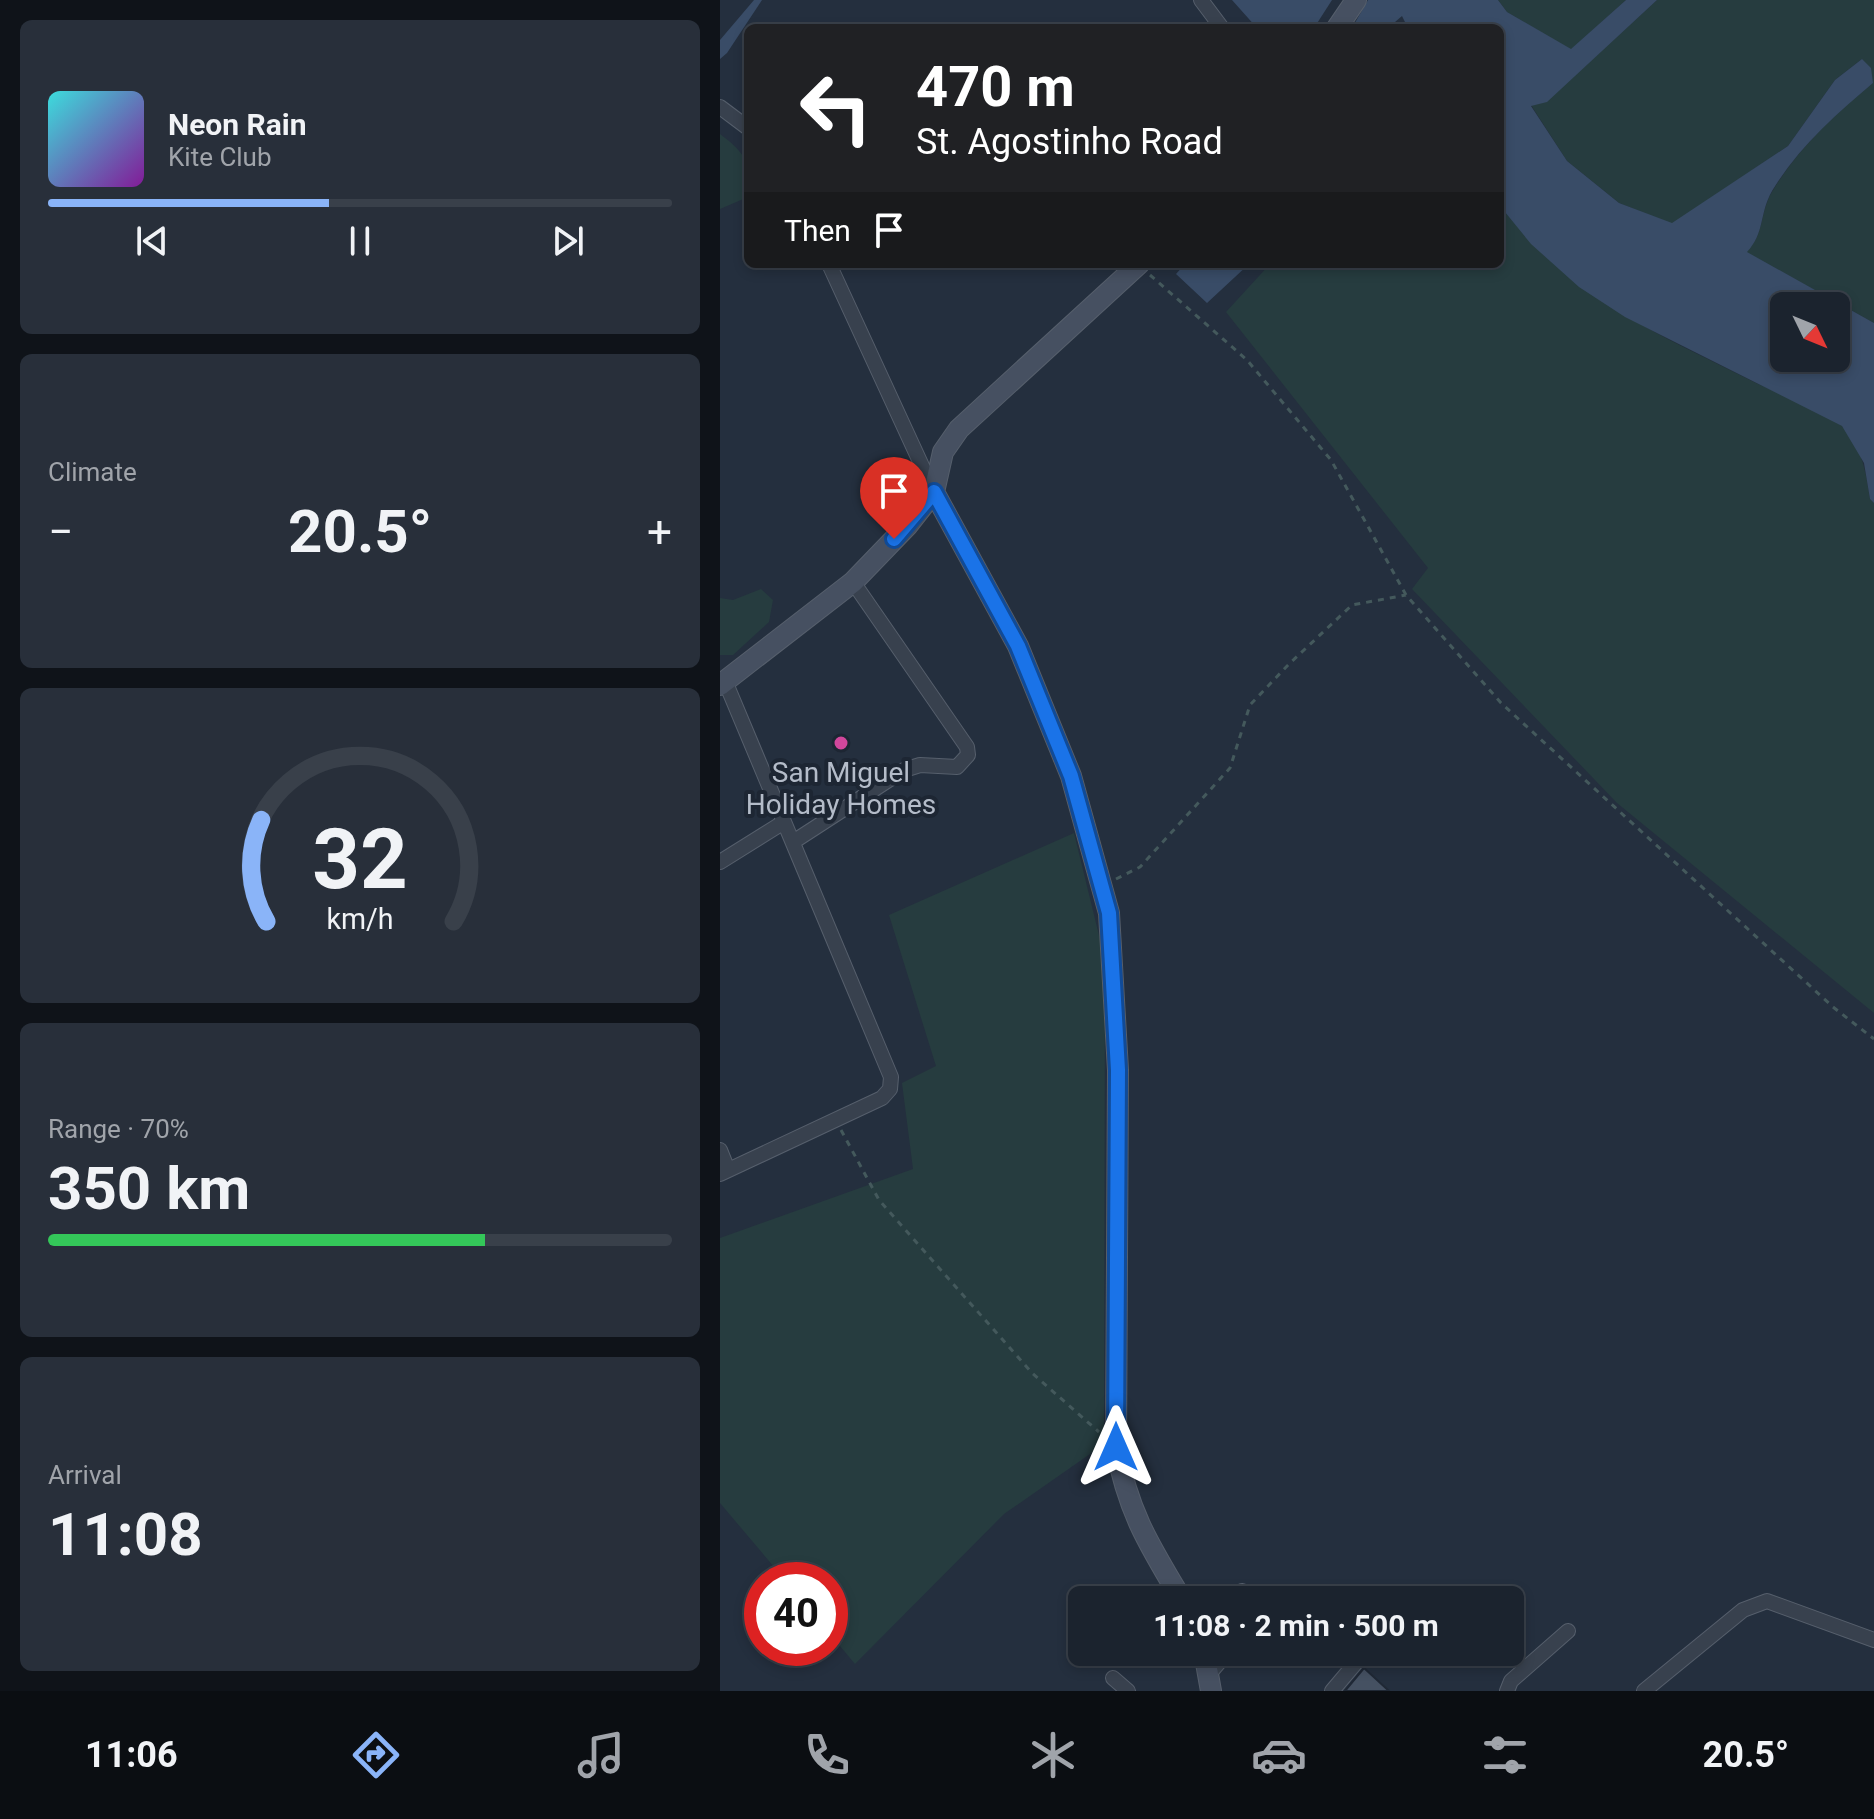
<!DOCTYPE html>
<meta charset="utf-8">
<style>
body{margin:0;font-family:Roboto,sans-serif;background:#282f3a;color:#f1f3f6;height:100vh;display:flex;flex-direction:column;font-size:30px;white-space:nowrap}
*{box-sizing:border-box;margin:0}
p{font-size:26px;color:#a0a4aa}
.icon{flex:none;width:44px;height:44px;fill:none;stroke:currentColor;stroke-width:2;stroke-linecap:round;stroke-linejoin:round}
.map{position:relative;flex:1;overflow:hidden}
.panel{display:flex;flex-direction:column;gap:20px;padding:20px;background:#0f1319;width:720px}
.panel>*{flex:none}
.top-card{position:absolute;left:24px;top:24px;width:760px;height:244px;border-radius:12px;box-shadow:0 4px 12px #0003,0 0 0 2px #39404a;background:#202124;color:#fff;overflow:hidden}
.needle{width:52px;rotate:133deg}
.buttons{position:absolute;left:1050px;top:292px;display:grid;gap:16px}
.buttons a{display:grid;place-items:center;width:80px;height:80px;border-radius:12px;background:#1b232e;box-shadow:0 4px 12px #0003,0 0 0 2px #39404a;font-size:40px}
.speed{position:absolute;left:24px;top:1562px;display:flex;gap:16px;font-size:40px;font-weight:700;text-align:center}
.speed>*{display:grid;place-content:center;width:104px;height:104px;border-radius:50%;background:#1b232e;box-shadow:0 4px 12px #0003,0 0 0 2px #39404a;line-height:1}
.speed .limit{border:12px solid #d22;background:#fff;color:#111}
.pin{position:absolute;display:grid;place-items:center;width:68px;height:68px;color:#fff;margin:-82px -34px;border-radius:50% 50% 50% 0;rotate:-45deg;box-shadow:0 0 8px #0007}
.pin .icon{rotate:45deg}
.me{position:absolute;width:88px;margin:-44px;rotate:0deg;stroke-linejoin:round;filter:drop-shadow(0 0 6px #0008)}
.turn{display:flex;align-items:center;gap:28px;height:168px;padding:0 40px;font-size:36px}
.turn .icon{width:104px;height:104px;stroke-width:2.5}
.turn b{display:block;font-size:56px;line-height:68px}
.then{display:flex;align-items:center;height:76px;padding:0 40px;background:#0003;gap:16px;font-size:30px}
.big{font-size:60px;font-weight:700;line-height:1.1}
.panel .tile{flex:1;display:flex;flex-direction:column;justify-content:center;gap:12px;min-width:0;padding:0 28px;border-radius:12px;background:#282f3a}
.panel .dial{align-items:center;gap:0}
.dial svg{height:208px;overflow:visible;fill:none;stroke:#39404a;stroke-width:7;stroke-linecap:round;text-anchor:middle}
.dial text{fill:#f1f3f6;stroke:none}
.song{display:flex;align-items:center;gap:24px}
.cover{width:96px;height:96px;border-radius:12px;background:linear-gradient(135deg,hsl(180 70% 55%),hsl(290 70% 35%))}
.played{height:8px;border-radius:4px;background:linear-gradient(90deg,#8ab4f8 45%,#39404a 45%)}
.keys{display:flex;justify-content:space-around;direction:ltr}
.heat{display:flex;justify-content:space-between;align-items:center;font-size:44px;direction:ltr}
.charge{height:12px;border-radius:6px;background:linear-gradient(90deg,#34c759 70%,#39404a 0)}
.trip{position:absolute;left:348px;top:1586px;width:456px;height:80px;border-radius:12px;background:#1b232e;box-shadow:0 4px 12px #0003,0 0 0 2px #39404a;font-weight:700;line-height:80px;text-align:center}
.tabs{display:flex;height:128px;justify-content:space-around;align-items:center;background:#0b0e12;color:#a0a4aa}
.tabs .icon{width:56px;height:56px}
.tabs .active{color:#8ab4f8}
.tabs b{font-size:36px;color:#f1f3f6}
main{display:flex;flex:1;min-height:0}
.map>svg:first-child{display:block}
</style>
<main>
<section class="panel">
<div class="tile">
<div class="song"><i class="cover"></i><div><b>Neon Rain</b><p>Kite Club</p></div></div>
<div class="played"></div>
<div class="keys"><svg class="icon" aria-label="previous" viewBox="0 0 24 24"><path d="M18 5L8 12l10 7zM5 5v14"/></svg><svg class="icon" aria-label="pause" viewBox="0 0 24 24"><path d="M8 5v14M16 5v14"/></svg><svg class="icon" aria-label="next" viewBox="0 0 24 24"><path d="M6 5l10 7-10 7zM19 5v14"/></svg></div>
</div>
<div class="tile"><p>Climate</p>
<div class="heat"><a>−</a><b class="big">20.5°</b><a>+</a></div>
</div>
<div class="tile dial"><svg viewBox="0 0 100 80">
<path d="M14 69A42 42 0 1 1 86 69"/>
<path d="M14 69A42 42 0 0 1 12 30" stroke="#8ab4f8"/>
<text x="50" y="56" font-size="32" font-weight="700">32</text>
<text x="50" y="72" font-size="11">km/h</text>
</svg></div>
<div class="tile"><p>Range · 70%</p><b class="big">350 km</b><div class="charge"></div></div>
<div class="tile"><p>Arrival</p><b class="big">11:08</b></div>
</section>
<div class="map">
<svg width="1154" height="1691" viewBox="0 0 1154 1691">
<rect width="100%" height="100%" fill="#242f3e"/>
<path fill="#263c3f" d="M 778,0 L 906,0 L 851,50 L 787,12 Z
M 937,0 L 1154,0 L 1154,323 L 1026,252 C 1045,234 1039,214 1052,192 C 1078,148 1114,115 1153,83 L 1142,59 L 1115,80 L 1068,146 L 952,224 L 899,203 L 847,161 L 811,105 L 827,101 Z
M 0,134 C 29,156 28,161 28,197 L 0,209 Z
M 780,206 C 856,300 930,330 1034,382 C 1055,392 1107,412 1122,426 C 1142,444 1146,474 1150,499 L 1154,503 L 1154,1013 L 897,803 L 692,589 L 708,568 L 506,312 L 550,264 L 780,264 Z
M 41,589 L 53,600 L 49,622 L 13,655 L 0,655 L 0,598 L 13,600 Z
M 354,833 L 385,960 L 384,1425 L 380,1447 L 284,1514 L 135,1664 L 110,1634 L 110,1580 L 65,1580 L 0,1503 L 0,1238 L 193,1169 L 182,1083 L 216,1066 L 169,915 Z"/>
<path fill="#394c67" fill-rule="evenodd" d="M 34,0 L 42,0 L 7,53 L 0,59 L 0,40 Z
M 512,0 L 612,0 L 594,28 L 537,28 Z
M 648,0 L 778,0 L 787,12 L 851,49 L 906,0 L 937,0 L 827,102 L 811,106 L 847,161 L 899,203 L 952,223 L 1068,146 L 1115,80 L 1142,59 L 1151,68 L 1153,83 C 1115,115 1078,148 1052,191 C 1039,214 1045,233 1027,252 L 1154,323 L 1154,503 L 1150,499 L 1144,463 L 1122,426 L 905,317 L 859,287 L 811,244 L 780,206 L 780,28 L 688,28 L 682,16 L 668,28 L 632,28 ZM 1116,306 L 1116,358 L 1064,358 L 1064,306 Z
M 465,264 L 529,264 L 487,303 L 456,274 Z"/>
<path fill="#455162" stroke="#1f2835" stroke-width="2" d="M 644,1668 L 669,1691 L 625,1691 Z"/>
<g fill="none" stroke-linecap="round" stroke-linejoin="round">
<defs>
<path id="street" d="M 481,0 L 502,28
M 0,107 L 28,128
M 109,264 L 214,492
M 73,842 L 184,770 L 200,765 L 237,767 L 248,755 L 247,747 L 133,582
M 0,862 L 64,822
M 0,1150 L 8,1170
M 0,1174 L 162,1098 L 170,1089 L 171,1077 L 5,681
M 522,1591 L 530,1600
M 489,1674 L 508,1652
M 393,1678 L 408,1691
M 612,1691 L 645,1652
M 787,1691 L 791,1681 L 848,1631
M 924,1691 L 1023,1610 L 1047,1601 L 1154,1640"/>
<path id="secondary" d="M 617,28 L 636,0
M 214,492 L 298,646 L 351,776 L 389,913 L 398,1070 L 396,1447 C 408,1512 429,1545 462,1600
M 0,685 L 133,582 L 188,525 L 214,492 L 223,452 L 239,429 L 419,264
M 484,1652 L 491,1691"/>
</defs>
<use href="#street" stroke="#565f6c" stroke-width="16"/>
<use href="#secondary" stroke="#565f6c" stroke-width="22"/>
<path stroke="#44595c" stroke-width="3" stroke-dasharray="6 6" stroke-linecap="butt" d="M 430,275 L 527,360 L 611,460 L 686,595 L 781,703 L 1113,1007 L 1154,1039
M 396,879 L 420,867 L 510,768 L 530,705 L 569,664 L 632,605 L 686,595
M 121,1130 L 159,1200 L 312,1373 L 379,1432"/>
<use href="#street" stroke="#38414e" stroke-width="14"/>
<use href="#secondary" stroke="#465061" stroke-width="20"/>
</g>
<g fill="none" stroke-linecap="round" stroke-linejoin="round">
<defs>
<path id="route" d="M 174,539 L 214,492 L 298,646 L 351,776 L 389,913 L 398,1070 L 396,1447"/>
</defs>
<use href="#route" stroke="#114b97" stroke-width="20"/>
<use href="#route" stroke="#1a73e8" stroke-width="14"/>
</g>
<circle fill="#d1479c" stroke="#1d2633" stroke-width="3" cx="121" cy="743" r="8"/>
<g text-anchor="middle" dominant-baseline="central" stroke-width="8" stroke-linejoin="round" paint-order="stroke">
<g font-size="28" fill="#b4bcc9" stroke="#1d2633">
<text x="121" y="772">San Miguel<tspan x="121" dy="32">Holiday Homes</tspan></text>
</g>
</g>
</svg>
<div class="buttons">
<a><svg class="needle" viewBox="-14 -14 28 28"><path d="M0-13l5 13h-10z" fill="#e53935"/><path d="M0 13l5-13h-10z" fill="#a0a4aa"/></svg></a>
</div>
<div class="speed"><div class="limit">40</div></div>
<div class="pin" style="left:174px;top:539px;background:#d93025"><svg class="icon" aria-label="arrive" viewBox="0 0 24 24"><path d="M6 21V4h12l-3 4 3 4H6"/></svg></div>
<svg class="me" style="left:396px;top:1447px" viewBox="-20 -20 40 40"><path d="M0-17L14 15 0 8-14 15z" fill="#1a73e8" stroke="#fff" stroke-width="4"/></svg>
<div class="trip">11:08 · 2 min · 500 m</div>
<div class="top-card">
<div class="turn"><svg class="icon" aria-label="left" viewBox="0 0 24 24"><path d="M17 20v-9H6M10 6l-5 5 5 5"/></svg><div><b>470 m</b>St. Agostinho Road</div></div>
<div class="then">Then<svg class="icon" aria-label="arrive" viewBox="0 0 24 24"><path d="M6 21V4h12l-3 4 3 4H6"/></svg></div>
</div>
</div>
</main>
<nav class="tabs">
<b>11:06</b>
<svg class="icon active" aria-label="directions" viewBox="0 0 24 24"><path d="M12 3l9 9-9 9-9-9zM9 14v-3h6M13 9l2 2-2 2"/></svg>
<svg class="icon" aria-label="music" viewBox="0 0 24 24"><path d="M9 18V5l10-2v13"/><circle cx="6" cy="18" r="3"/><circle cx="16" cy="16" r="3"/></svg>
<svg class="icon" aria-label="phone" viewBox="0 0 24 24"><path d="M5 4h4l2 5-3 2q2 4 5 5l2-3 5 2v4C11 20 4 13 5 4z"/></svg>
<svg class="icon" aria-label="climate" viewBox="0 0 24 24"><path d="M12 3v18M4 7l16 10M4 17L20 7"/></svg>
<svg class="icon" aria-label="car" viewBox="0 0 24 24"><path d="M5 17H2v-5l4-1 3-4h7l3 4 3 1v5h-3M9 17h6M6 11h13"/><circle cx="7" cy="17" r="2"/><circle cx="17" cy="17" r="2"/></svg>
<svg class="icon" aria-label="filters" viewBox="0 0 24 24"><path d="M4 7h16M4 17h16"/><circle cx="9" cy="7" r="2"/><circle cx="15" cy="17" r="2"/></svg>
<b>20.5°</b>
</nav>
